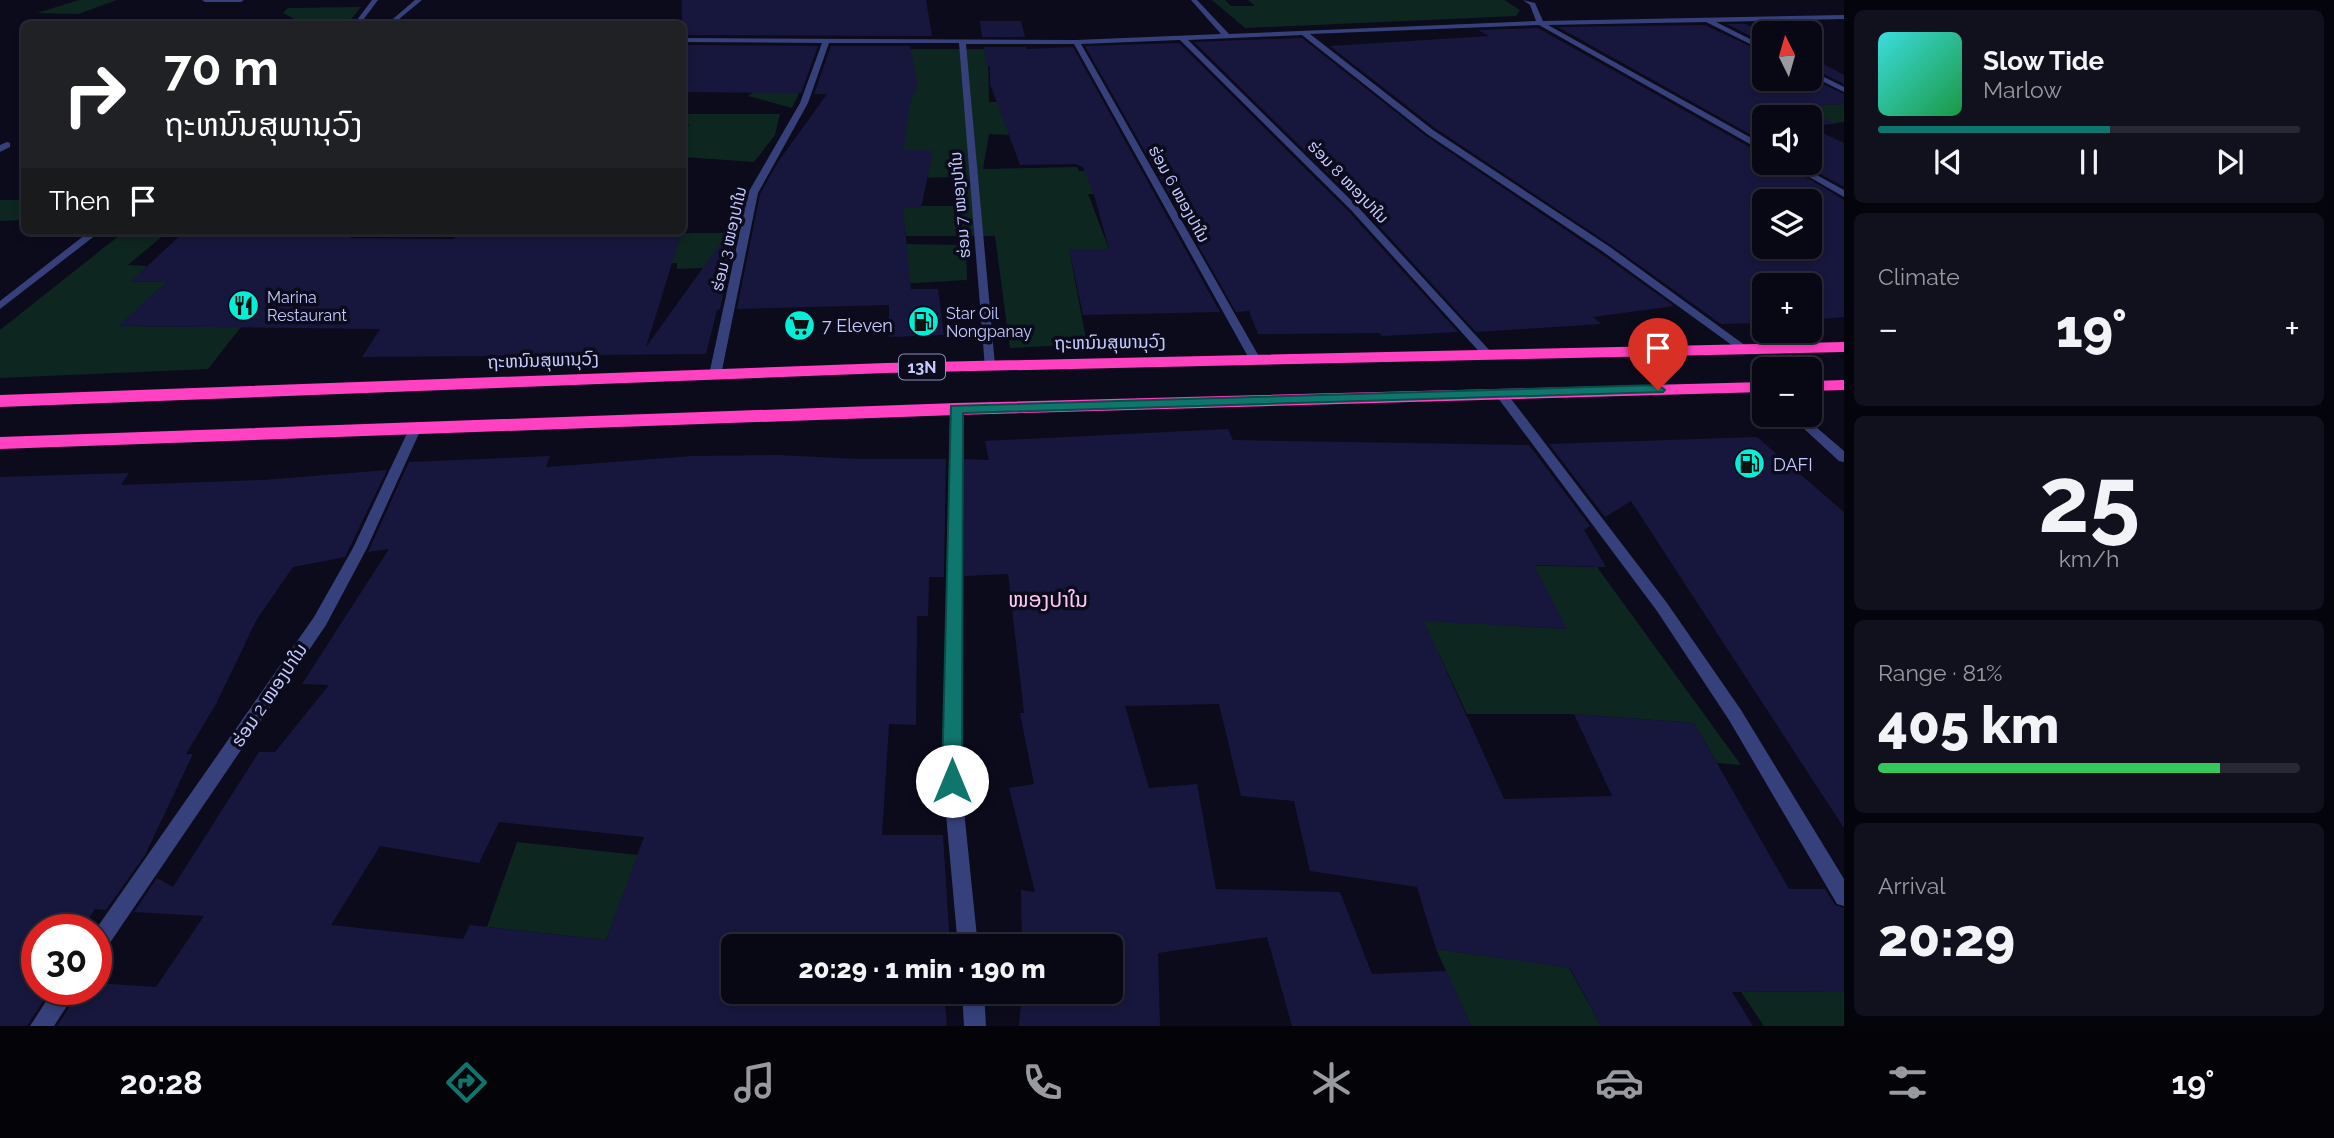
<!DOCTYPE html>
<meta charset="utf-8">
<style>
body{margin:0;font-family:Raleway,"Noto Sans Lao",sans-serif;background:#11111e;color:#f1f3f6;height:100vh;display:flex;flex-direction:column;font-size:26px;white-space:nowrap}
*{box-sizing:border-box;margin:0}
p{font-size:23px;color:#989aa0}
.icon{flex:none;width:38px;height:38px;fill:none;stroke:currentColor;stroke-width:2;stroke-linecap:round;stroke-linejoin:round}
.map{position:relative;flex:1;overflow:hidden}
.details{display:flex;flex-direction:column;gap:10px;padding:10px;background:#04040c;width:490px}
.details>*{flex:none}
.hud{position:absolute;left:21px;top:21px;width:665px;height:214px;border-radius:10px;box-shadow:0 4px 10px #0003,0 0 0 2px #292934;background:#202124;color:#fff;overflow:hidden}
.needle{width:46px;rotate:355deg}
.controls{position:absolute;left:1752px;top:21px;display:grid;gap:14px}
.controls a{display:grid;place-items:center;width:70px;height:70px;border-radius:10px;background:#080815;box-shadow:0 4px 10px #0003,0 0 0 2px #292934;font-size:35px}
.speed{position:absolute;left:21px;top:914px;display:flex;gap:14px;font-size:35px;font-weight:700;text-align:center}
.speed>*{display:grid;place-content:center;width:91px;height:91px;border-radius:50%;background:#080815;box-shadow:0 4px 10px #0003,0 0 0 2px #292934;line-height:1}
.speed .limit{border:10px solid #d22;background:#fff;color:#111}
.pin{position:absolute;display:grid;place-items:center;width:60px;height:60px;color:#fff;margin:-72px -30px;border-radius:50% 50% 50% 0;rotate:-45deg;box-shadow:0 0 7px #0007}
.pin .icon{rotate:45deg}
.me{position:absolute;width:77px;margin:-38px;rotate:0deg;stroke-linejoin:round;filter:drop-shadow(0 0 5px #0008)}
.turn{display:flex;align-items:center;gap:24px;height:147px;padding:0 28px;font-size:32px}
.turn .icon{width:91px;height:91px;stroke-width:2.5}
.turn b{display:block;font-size:49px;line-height:60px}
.then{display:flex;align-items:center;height:66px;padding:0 28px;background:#0003;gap:14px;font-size:26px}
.big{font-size:52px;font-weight:800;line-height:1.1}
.details .card{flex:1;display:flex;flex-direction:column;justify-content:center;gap:10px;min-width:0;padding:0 24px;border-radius:10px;background:#11111e}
.details .dial{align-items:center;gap:0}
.dial b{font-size:91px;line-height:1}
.song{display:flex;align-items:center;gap:21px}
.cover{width:84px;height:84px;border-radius:10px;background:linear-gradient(135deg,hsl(180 70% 55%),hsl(140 70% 35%))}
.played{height:7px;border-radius:4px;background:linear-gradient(90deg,#0f766e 55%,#292934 55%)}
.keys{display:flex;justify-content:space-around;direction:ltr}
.heat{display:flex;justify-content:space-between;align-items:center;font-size:38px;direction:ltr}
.charge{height:10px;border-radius:5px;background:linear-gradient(90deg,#34c759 81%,#292934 0)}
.trip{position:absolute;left:721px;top:934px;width:402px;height:70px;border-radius:10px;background:#080815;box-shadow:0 4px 10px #0003,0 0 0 2px #292934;font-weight:800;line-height:70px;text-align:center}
.tab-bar{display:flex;height:112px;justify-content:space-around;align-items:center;background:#030308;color:#989aa0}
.tab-bar .icon{width:49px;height:49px}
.tab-bar .selected{color:#0f766e}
.tab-bar b{font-size:32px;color:#f1f3f6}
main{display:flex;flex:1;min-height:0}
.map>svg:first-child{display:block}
</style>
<main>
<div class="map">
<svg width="1844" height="1026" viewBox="0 0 1844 1026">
<rect width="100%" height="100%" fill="#0b0b1c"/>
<path fill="#0e2620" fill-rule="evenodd" d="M 79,0 L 117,0 L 78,14 L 37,13 Z
M 1212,0 L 1225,0 L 1231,6 L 1255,6 L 1248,0 L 1504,0 L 1520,10 L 1516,16 L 1245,28 Z
M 361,7 L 347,24 L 304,24 L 283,13 L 288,8 Z
M 910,49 L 988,49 L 989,102 L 1057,102 L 1010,135 L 989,134 L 983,169 L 1077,167 L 1079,171 L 1137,170 L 1094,194 L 1088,194 L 1109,249 L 1069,249 L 1087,344 L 1010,348 L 995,236 L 906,236 L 904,221 L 863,206 L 962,206 L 957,177 L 909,178 L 890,148 Z
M 803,85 L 792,108 L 748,96 L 757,89 Z
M 1844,104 L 1844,122 L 1832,123 L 1798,106 Z
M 683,114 L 780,114 L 775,135 L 754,162 L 683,157 L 683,137 L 685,137 L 689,124 L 683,124 Z
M 0,200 L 24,200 L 24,220 L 0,221 Z
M 125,231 L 185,231 L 181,234 L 165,234 L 128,265 L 147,266 L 131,282 L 168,281 L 119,326 L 241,327 L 208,369 L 0,378 L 0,330 Z
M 650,233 L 726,233 L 724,267 L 677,269 L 677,263 L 635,263 Z
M 896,244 L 966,245 L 967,280 L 865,286 Z
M 1472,564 L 1597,567 L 1741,765 L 1717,763 L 1694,723 L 1574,714 L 1467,714 L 1438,652 L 1386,651 L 1371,620 ZM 1485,597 L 1567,629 L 1498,625 Z
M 517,842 L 638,855 L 606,940 L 487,927 Z
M 1544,922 L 1601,1026 L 1471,1026 L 1436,949 L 1509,959 Z
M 1844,991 L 1844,1026 L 1764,1026 L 1741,992 Z"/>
<path fill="#17173d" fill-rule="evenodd" d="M 682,0 L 926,0 L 932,36 L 682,35 Z
M 980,21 L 1021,21 L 1025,37 L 982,37 Z
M 1727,24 L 1746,24 L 1764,33 L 1764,43 Z
M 1705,25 L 1764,53 L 1764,79 L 1810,78 L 1844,94 L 1844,104 L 1797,106 L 1836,124 L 1810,125 L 1810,117 L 1764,117 L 1764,142 L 1558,27 Z
M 1538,28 L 1764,155 L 1764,163 L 1783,163 L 1844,200 L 1844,317 L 1810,320 L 1810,285 L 1764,285 L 1764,323 L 1721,324 L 1611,245 L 1435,128 L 1330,46 L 1489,36 L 1478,30 ZM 1764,201 L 1810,201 L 1810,247 L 1764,247 Z
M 1302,38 L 1426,136 L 1600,253 L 1674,306 L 1593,317 L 1601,324 L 1476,332 L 1359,204 L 1194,42 Z
M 1179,43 L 1349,212 L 1458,332 L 1382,336 L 1379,333 L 1258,334 L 1249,311 L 1236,312 L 1085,46 Z
M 682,45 L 818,46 L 801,93 L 682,92 Z
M 831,46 L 910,46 L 918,85 L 910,103 L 904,149 L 933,151 L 921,208 L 903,208 L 911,289 L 938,289 L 944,335 L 889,337 L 889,305 L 737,309 L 760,194 L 778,162 L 827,94 L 814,94 Z
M 984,47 L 1026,47 L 1027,49 L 1073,47 L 1220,312 L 1083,315 L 1069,249 L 1109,249 L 1095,198 L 1083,167 L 1076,164 L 1020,165 L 990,84 L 990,66 L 986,66 Z
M 1810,57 L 1844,75 L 1844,84 L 1810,67 Z
M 1810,127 L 1844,143 L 1844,187 L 1800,163 L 1810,163 Z
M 741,215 L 720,309 L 717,310 L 706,354 L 362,357 L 380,329 L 118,326 L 168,281 L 130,282 L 185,231 L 356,231 L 350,238 L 454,239 L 460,231 L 682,231 L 646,347 Z
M 1228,429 L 1233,440 L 1529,445 L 1590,526 L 1584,530 L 1606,567 L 1534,565 L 1567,629 L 1424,621 L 1504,799 L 1612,796 L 1574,714 L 1694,723 L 1789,889 L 1825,889 L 1835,905 L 1844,908 L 1844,991 L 1732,992 L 1753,1026 L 1601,1026 L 1570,968 L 1436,949 L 1417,887 L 1310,871 L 1294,801 L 1241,796 L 1219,704 L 1125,706 L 1149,788 L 1197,784 L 1216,889 L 1340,892 L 1372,974 L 1447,971 L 1471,1026 L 1292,1026 L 1267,937 L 1158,953 L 1160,1026 L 1019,1026 L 1022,992 L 1111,992 L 1111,947 L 1022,947 L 1021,890 L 1035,892 L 1009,788 L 1034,784 L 1020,713 L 1024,713 L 1008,574 L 964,576 L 964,459 L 989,460 L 985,441 Z
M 1757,437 L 1844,512 L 1844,828 L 1631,501 L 1605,517 L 1549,444 Z
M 778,455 L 859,459 L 946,459 L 944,577 L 929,577 L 928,616 L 917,616 L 916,725 L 889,724 L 882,835 L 943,835 L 950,947 L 733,947 L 733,992 L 944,992 L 947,1026 L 57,1026 L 81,989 L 96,989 L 96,983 L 156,987 L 204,916 L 134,912 L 157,878 L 173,887 L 259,752 L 275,752 L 329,685 L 302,684 L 389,549 L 368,552 L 409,462 L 550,456 L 546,467 L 693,456 ZM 499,822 L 644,837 L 606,940 L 470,925 L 463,939 L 331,925 L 380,846 L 479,863 Z
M 387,470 L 345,557 L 293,567 L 257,619 L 216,704 L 186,754 L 193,754 L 145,855 L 106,910 L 95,909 L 82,929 L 37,929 L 37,989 L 51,989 L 27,1026 L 0,1026 L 0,477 L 129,473 L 121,485 L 263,480 Z"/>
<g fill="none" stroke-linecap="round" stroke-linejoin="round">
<path fill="#36417b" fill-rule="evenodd" d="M 202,0 L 244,0 L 241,2 L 205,2 Z
M 372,0 L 378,0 L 360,24 L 354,24 Z
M 415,0 L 422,0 L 393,24 L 387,24 Z
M 1191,0 L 1197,0 L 1229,34 L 1536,21 L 1530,5 L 1523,0 L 1535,3 L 1543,21 L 1844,15 L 1844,19 L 1716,22 L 1764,46 L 1764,51 L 1706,22 L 1548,25 L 1764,145 L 1764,152 L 1539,25 L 1310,34 L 1433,130 L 1610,247 L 1750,349 L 1748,351 L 1740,351 L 1602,251 L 1427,134 L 1302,35 L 1188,40 L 1357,206 L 1492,353 L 1492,357 L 1484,357 L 1351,210 L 1180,40 L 1081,44 L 1261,360 L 1255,364 L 1251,362 L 1074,44 L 966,44 L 995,365 L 993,368 L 985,368 L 959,43 L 829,43 L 808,103 L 758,193 L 721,375 L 719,378 L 711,378 L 709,375 L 748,193 L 800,103 L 822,43 L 682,42 L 682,38 L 1076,40 L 1221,34 Z
M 1810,70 L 1844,87 L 1844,92 L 1810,75 Z
M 7,142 L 10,143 L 10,147 L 0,152 L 0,145 Z
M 1785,163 L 1795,163 L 1844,190 L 1844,197 Z
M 90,231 L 101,231 L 0,309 L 0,301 Z
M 1501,390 L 1505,391 L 1667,603 L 1741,710 L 1844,879 L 1844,906 L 1837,904 L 1729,720 L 1657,611 L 1495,394 Z
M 956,405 L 962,409 L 961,781 L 978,947 L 958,947 L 943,781 L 950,409 Z
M 1789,415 L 1802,415 L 1844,451 L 1844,462 L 1839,461 Z
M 415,425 L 421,429 L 367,548 L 326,625 L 103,953 L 96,956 L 96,929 L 314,617 L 353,548 L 409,429 Z
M 54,989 L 78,989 L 54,1026 L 30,1026 Z
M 962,992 L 984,992 L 986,1026 L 964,1026 Z"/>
<path fill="#ff41c2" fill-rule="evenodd" d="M 1844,342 L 1844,352 L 886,373 L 0,407 L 0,395 L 886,363 Z
M 1844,380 L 1844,390 L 1810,391 L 1810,381 Z
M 1764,382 L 1764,392 L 956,415 L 0,449 L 0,437 L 956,403 Z"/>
</g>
<path fill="#0f766e" stroke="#0a4d48" stroke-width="2" d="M 1658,385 L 1665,390 L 1663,392 L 963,413 L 962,781 L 959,787 L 952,790 L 945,787 L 942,781 L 951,406 Z"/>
<defs>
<symbol id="restaurant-disc" viewBox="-11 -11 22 22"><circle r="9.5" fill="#00f0d8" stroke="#0b0b1c"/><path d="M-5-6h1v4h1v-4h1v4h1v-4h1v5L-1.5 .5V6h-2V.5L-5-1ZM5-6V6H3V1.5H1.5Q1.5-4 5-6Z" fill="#111"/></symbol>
<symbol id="fuel-disc" viewBox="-11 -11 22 22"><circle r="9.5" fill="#00f0d8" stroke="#0b0b1c"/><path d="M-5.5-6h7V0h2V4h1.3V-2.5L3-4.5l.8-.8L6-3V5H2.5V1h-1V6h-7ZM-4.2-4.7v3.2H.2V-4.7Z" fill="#111"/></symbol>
<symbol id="supermarket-disc" viewBox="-11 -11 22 22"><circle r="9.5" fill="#00f0d8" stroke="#0b0b1c"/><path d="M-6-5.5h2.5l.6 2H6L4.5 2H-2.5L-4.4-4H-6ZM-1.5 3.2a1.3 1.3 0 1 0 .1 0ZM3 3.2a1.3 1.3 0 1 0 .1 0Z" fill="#111"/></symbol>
</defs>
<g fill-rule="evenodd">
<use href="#restaurant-disc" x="226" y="288" width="35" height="35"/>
<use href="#fuel-disc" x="906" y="304" width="35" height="35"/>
<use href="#supermarket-disc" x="782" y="308" width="35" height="35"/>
<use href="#fuel-disc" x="1732" y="446" width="35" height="35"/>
</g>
<g text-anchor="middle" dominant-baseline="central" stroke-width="7" stroke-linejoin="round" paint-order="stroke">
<g font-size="16" fill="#c6cbff" stroke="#0b0b1c">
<text transform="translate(1348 182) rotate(46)">ຮ່ອມ 8 ໜອງປາໃນ</text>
<text transform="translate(1179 194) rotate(61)">ຮ່ອມ 6 ໜອງປາໃນ</text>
<text transform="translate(960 205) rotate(-95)">ຮ່ອມ 7 ໜອງປາໃນ</text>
<text transform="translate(729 239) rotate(-77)">ຮ່ອມ 3 ໜອງປາໃນ</text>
</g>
<g font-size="16" fill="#c6cbff" stroke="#0b0b1c" text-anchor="start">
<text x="267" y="297">Marina<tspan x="267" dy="18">Restaurant</tspan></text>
<text x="946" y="313">Star Oil<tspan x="946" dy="18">Nongpanay</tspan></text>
</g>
<rect fill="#0b0b1c" stroke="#8e91bb" stroke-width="2" x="899" y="354.5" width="46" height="25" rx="5"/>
<g font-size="16" font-weight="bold" fill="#c6cbff">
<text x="922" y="367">13N</text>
</g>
<g font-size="18" fill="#c6cbff" stroke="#0b0b1c" text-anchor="start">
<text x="822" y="325">7 Eleven</text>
<text x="1773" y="464">DAFI</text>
</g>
<g font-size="18" fill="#c6cbff" stroke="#0b0b1c">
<text transform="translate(1110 342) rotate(-1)">ຖະຫນົນສຸພານຸວົງ</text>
<text transform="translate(543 360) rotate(-2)">ຖະຫນົນສຸພານຸວົງ</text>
<text transform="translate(269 695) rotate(-56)">ຮ່ອມ 2 ໜອງປາໃນ</text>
</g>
<g font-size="21" fill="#ffc8f6" stroke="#0b0b1c">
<text x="1048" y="599">ໜອງປາໃນ</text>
</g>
</g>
</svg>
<div class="controls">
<a><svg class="needle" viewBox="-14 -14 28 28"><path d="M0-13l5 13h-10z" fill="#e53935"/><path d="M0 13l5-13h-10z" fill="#989aa0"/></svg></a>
<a><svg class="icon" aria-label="sound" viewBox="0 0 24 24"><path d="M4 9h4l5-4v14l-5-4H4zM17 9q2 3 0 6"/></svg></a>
<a><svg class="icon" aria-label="layers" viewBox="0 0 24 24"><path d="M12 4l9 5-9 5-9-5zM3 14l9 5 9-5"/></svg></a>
<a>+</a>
<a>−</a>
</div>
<div class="speed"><div class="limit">30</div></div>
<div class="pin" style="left:1658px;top:390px;background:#d93025"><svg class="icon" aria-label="arrive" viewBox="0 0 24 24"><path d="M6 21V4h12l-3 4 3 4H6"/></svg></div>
<svg class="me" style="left:952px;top:781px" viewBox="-20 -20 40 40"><circle r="19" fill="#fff"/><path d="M0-13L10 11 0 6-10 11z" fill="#0f766e"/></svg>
<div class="trip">20:29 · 1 min · 190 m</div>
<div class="hud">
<div class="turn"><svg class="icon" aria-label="right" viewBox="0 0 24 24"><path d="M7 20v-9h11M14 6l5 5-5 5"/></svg><div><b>70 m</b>ຖະຫນົນສຸພານຸວົງ</div></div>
<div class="then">Then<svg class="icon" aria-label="arrive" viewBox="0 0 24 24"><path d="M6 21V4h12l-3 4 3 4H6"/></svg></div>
</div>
</div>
<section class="details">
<div class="card">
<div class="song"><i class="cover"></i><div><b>Slow Tide</b><p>Marlow</p></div></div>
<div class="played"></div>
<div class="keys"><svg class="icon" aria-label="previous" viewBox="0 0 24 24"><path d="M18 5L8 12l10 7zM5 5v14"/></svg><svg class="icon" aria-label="pause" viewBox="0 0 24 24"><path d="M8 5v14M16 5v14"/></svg><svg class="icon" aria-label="next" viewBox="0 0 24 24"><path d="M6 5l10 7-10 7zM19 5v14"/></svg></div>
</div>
<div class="card"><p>Climate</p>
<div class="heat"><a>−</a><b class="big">19°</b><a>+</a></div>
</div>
<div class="card dial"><b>25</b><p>km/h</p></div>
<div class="card"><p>Range · 81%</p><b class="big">405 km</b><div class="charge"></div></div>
<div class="card"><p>Arrival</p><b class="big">20:29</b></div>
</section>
</main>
<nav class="tab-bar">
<b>20:28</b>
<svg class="icon selected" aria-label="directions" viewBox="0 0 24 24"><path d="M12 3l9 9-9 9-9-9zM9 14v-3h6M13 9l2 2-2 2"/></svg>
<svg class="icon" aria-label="music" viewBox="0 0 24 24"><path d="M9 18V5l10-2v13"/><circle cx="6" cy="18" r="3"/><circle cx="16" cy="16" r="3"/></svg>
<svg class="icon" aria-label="phone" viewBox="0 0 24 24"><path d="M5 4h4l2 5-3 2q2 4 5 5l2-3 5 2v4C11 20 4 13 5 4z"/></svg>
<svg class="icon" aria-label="climate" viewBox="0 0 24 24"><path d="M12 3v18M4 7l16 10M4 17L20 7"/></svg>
<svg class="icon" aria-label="car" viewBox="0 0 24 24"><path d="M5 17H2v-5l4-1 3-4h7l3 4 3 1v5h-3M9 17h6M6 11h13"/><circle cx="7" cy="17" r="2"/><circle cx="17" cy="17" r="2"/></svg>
<svg class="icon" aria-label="filters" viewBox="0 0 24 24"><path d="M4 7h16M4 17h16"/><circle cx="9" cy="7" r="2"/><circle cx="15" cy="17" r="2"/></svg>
<b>19°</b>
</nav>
